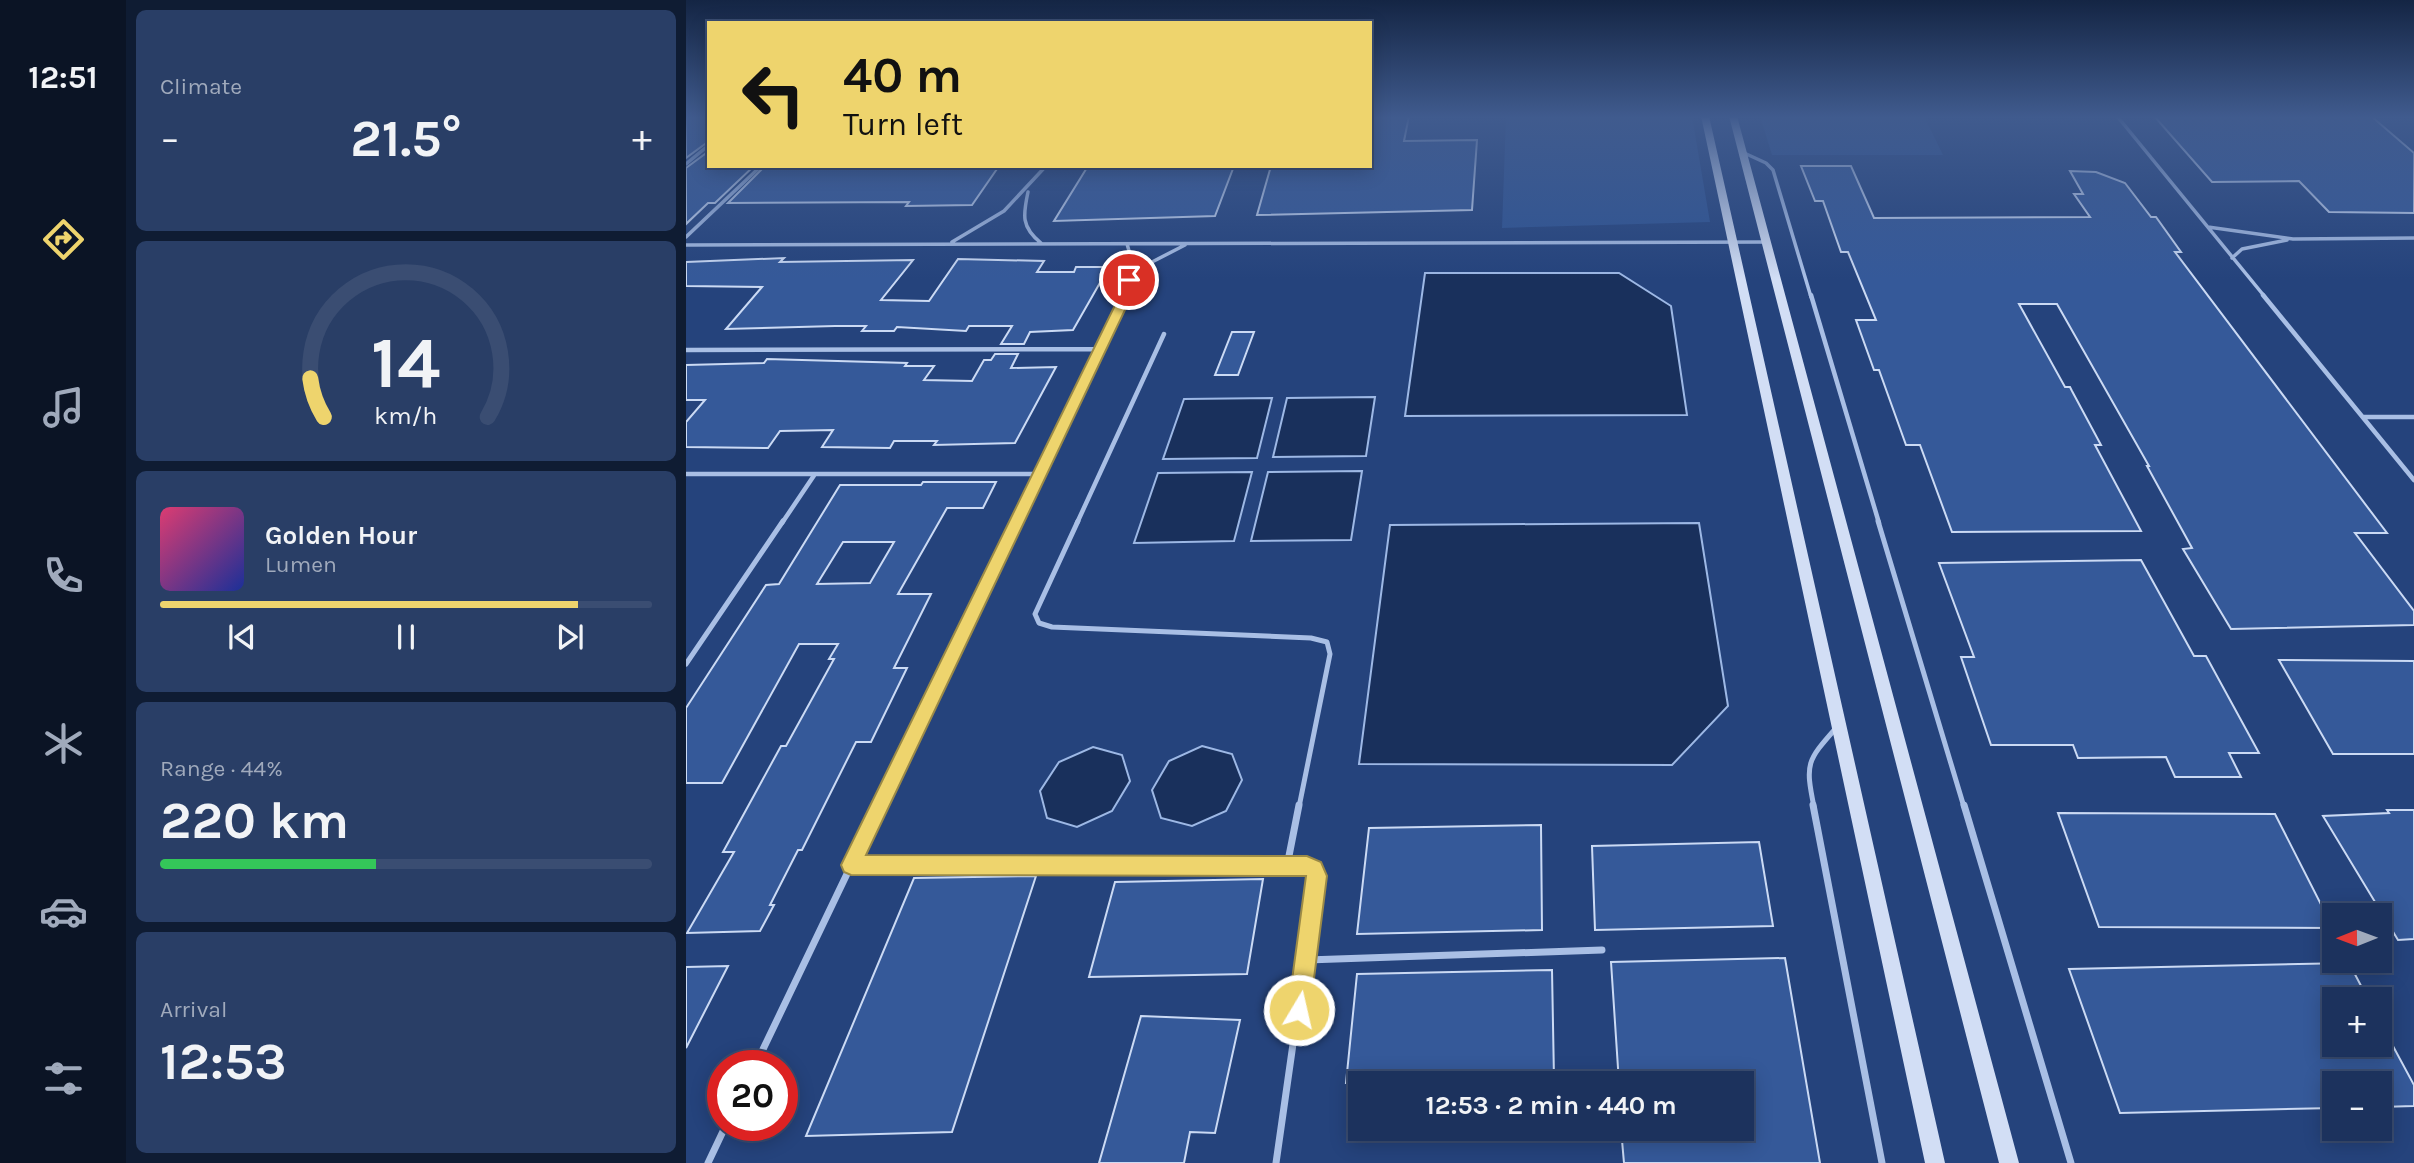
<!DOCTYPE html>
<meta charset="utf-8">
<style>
body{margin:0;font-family:Karla,sans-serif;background:#293e66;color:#f1f3f6;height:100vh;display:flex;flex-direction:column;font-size:26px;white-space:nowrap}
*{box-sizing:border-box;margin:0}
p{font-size:23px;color:#a0aabc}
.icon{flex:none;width:38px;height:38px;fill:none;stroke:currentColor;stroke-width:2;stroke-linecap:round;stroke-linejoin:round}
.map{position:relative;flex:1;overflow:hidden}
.sheet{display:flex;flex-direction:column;gap:10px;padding:10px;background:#0f1c33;width:560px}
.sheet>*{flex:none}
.banner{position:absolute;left:21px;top:21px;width:665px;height:147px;border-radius:0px;box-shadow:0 4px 18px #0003,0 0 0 2px #3a4d72;background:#eed46d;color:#111;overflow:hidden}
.needle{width:46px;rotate:269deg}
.buttons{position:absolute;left:1636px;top:903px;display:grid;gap:14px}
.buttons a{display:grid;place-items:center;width:70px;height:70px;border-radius:0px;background:#1c325d;box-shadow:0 4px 18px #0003,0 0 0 2px #3a4d72;font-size:35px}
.speed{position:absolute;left:21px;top:1050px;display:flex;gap:14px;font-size:35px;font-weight:700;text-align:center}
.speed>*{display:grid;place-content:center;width:91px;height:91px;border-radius:50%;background:#1c325d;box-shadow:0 4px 18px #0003,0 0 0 2px #3a4d72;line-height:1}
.speed .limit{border:10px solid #d22;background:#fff;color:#111}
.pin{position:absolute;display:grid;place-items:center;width:60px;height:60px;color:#fff;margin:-30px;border:4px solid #fff;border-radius:50%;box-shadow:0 2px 7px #0007}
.me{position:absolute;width:77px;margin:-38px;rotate:9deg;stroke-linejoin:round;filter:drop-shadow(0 0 5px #0008)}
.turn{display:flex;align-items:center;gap:24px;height:147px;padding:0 21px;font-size:32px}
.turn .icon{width:91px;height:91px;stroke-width:2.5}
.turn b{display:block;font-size:49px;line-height:60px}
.big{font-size:52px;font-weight:700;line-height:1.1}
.sheet .tile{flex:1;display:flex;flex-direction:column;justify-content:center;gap:10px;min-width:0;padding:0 24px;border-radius:10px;background:#293e66}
.sheet .dial{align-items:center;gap:0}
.dial svg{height:182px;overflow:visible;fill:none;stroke:#3a4d72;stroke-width:7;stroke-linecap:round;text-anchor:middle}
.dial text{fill:#f1f3f6;stroke:none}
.song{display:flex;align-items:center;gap:21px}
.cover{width:84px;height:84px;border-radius:10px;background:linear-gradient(135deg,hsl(340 70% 55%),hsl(230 70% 35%))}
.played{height:7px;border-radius:4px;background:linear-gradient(90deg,#eed46d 85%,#3a4d72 85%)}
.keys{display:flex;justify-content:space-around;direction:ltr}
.heat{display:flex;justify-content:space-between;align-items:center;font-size:38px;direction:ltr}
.charge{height:10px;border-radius:5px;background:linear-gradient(90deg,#34c759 44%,#3a4d72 0)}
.trip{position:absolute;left:662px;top:1071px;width:406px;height:70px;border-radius:0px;background:#1c325d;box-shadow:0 4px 18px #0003,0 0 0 2px #3a4d72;font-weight:700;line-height:70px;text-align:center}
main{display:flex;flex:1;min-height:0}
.tab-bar{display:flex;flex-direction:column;width:126px;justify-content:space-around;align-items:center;background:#0b1425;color:#a0aabc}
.tab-bar .icon{width:49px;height:49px}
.tab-bar .selected{color:#eed46d}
.tab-bar b{font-size:32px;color:#f1f3f6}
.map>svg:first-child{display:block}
</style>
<main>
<nav class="tab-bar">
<b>12:51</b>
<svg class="icon selected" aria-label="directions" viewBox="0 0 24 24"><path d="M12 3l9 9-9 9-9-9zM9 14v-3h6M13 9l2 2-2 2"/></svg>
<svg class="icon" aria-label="music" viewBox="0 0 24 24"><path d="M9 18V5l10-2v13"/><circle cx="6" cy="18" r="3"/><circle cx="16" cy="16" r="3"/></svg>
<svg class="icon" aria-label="phone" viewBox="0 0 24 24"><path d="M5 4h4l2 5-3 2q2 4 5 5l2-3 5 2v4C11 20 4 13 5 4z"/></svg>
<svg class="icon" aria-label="climate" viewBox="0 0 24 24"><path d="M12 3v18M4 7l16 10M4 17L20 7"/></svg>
<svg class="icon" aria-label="car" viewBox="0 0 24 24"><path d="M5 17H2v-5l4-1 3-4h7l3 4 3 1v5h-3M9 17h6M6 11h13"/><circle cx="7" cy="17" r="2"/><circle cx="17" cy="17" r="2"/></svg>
<svg class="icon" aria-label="filters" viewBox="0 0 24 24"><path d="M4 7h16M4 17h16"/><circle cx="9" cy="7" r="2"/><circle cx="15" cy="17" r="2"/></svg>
</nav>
<section class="sheet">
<div class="tile"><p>Climate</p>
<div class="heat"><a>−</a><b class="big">21.5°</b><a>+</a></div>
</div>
<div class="tile dial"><svg viewBox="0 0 100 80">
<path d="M14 69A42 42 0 1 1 86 69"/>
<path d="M14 69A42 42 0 0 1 8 52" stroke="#eed46d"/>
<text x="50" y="56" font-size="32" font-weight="700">14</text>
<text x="50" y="72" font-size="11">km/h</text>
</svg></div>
<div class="tile">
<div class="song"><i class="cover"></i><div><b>Golden Hour</b><p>Lumen</p></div></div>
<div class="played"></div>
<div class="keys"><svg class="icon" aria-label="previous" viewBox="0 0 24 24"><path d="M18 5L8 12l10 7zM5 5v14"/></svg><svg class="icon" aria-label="pause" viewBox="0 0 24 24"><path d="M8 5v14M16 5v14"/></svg><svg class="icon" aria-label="next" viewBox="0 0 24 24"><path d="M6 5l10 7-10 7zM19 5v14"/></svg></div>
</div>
<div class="tile"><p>Range · 44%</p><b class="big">220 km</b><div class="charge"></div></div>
<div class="tile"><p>Arrival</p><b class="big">12:53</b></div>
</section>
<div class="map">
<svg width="1728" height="1163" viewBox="0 0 1728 1163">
<rect width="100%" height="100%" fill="#25437c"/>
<path fill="#2f5493" d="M 820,116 L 1006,116 L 1024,222 L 816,228 Z
M 1074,116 L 1238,116 L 1257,155 L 1086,155 Z"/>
<path fill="#19305c" stroke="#9db8e5" stroke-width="2" d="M 739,273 L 933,273 L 985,306 L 1001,415 L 719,416 Z
M 689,397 L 680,456 L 587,457 L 601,398 Z
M 586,398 L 571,458 L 477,459 L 498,399 Z
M 676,471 L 665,540 L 565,541 L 582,472 Z
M 566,472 L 548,541 L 448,543 L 472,473 Z
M 1013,523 L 1042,706 L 986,765 L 673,764 L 704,525 Z
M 516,746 L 546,754 L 556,780 L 540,811 L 506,826 L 475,818 L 466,790 L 483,761 Z
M 407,747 L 436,755 L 444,781 L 426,811 L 391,827 L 361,818 L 354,791 L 373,762 Z"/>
<path fill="#355999" stroke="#cbdaf4" stroke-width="2" fill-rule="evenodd" d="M 0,116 L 23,116 L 23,141 L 0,158 Z
M 684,116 L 723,116 L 718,141 L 791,140 L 786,210 L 571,215 L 585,166 L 684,166 Z
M 1468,116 L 1685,116 L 1728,153 L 1728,213 L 1643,212 L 1613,181 L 1526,182 Z
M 23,151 L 23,166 L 68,166 L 29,203 L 22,203 L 0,224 L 0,168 Z
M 79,166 L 313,166 L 286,205 L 220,206 L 223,202 L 42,203 Z
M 402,166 L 548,166 L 529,216 L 368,221 Z
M 1115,166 L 1165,166 L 1188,218 L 1404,217 L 1388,194 L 1397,194 L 1384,171 L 1410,172 L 1439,183 L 1465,217 L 1470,217 L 1495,252 L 1489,252 L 1701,533 L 1669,533 L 1728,611 L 1728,625 L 1545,629 L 1497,549 L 1506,548 L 1461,466 L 1463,466 L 1371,304 L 1333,304 L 1379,387 L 1384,387 L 1386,391 L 1415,445 L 1409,445 L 1455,531 L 1266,532 L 1234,445 L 1220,445 L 1193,370 L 1188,370 L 1170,320 L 1190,320 L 1162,252 L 1155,252 L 1137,201 L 1129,201 Z
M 98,258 L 94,262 L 227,260 L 195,300 L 243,301 L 272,259 L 358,261 L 351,272 L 388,272 L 390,267 L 423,267 L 387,330 L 344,332 L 338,344 L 315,344 L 326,326 L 283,326 L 280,331 L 211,327 L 208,331 L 176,331 L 180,326 L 149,326 L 40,329 L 76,287 L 0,286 L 0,262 Z
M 546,332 L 568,332 L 552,375 L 529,375 Z
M 309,354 L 332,354 L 325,368 L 370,367 L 329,443 L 248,445 L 251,441 L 208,441 L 204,448 L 136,447 L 147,430 L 94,431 L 82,448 L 0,447 L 0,422 L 19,400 L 0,400 L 0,365 L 78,363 L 81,359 L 221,363 L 219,366 L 248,366 L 238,380 L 286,381 L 298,360 L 305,360 Z
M 237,482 L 310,482 L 297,508 L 261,508 L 212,594 L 245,594 L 208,668 L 221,668 L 185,742 L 170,742 L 116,850 L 112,850 L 84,905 L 88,905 L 74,931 L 1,933 L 48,852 L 37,852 L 95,746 L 100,746 L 148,659 L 143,659 L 152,644 L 113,644 L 36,783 L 0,783 L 0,708 L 80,585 L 93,584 L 154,485 L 235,485 ZM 157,542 L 208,542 L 184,583 L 131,584 Z
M 1455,560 L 1508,656 L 1520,656 L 1573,753 L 1543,753 L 1555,777 L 1489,777 L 1480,757 L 1392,758 L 1387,745 L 1305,745 L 1275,657 L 1288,657 L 1253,563 Z
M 1593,660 L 1728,661 L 1728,754 L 1647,754 Z
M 1701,810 L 1728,810 L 1728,939 L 1712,940 L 1637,816 L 1703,813 Z
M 1372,813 L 1589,814 L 1647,928 L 1413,927 Z
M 855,825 L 856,930 L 671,934 L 683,828 Z
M 1073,842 L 1087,926 L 909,930 L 906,846 Z
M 350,876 L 266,1132 L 120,1136 L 228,878 Z
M 577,879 L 561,974 L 403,977 L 429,882 Z
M 1099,958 L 1134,1163 L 938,1163 L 935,1129 L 1055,1129 L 1055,1083 L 933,1083 L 925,962 Z
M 1663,963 L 1682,999 L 1648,999 L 1648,1045 L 1694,1045 L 1694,1022 L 1728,1085 L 1728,1106 L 1694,1107 L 1694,1083 L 1648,1083 L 1648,1108 L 1434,1113 L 1383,969 Z
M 42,966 L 0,1048 L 0,967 Z
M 866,970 L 868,1079 L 660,1083 L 671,974 Z
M 455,1016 L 554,1020 L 529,1133 L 504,1132 L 498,1163 L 413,1163 Z"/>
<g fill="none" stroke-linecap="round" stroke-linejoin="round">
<path stroke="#a9bfe5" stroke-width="3.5" d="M 1431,116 L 1579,297
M 1056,152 L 1080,163 L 1087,170 L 1125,297
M 0,164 L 23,145
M 342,192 C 337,215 335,227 355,243
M 1522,227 L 1607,239 L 1728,238
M 0,237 L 75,166
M 266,242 L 318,211 L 360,166
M 441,244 L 446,261 L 442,291
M 0,245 L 1080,242
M 1546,258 L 1556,249 L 1601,240
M 439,297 L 466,262 L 499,245"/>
<path stroke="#a9bfe5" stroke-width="4.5" d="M 1125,295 L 1193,523
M 1577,295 L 1728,480
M 0,350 L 413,349
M 1677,417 L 1728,417
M 0,474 L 353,474
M 96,523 L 129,474
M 330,523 L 440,295
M 391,523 L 478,334"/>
<path stroke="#a9bfe5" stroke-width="5" d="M 392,521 L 349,614 L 353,623 L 366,627 L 625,638 L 641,642 L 644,654 L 613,807
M 1192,521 L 1278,807
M 0,664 L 97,521
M 194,807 L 331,521
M 1128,807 C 1119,763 1121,761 1150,728"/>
<path stroke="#a9bfe5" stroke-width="7" d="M 1127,805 L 1196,1163
M 1278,805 L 1385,1163
M 165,865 L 621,866 L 628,869 L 631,876 L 590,1163
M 601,866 L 613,805
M 621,960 L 916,950
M 69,1066 L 194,805
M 22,1163 L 40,1125"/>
<path fill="#d2def5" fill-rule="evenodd" d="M 1015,116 L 1023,116 L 1259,1163 L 1239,1163 Z
M 1043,116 L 1051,116 L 1333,1163 L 1313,1163 Z"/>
</g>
<linearGradient id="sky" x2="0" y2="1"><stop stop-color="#142544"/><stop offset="0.42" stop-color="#405b8e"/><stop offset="1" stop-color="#405b8e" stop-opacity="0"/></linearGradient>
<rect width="1728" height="279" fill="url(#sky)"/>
<path fill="#eed46d" stroke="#9b8a47" stroke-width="2" d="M 443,276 L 449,280 L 448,291 L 180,855 L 621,856 L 635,862 L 641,876 L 624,1010 L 621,1018 L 613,1021 L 605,1018 L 602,1010 L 620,876 L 165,875 L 158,872 L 155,865 L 436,291 L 437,280 Z"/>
</svg>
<div class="buttons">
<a><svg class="needle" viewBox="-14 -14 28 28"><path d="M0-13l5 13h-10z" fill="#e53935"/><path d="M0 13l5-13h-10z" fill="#a0aabc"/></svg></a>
<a>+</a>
<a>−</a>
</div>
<div class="speed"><div class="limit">20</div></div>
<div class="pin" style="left:443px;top:280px;background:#d93025"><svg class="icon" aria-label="arrive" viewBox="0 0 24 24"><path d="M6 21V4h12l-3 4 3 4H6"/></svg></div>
<svg class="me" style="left:613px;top:1010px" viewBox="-20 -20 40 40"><circle r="17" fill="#eed46d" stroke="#fff" stroke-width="3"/><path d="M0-11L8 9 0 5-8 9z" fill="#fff"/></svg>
<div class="trip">12:53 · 2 min · 440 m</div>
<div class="banner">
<div class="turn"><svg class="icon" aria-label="left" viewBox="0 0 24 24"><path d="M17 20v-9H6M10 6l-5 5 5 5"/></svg><div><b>40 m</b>Turn left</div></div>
</div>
</div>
</main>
